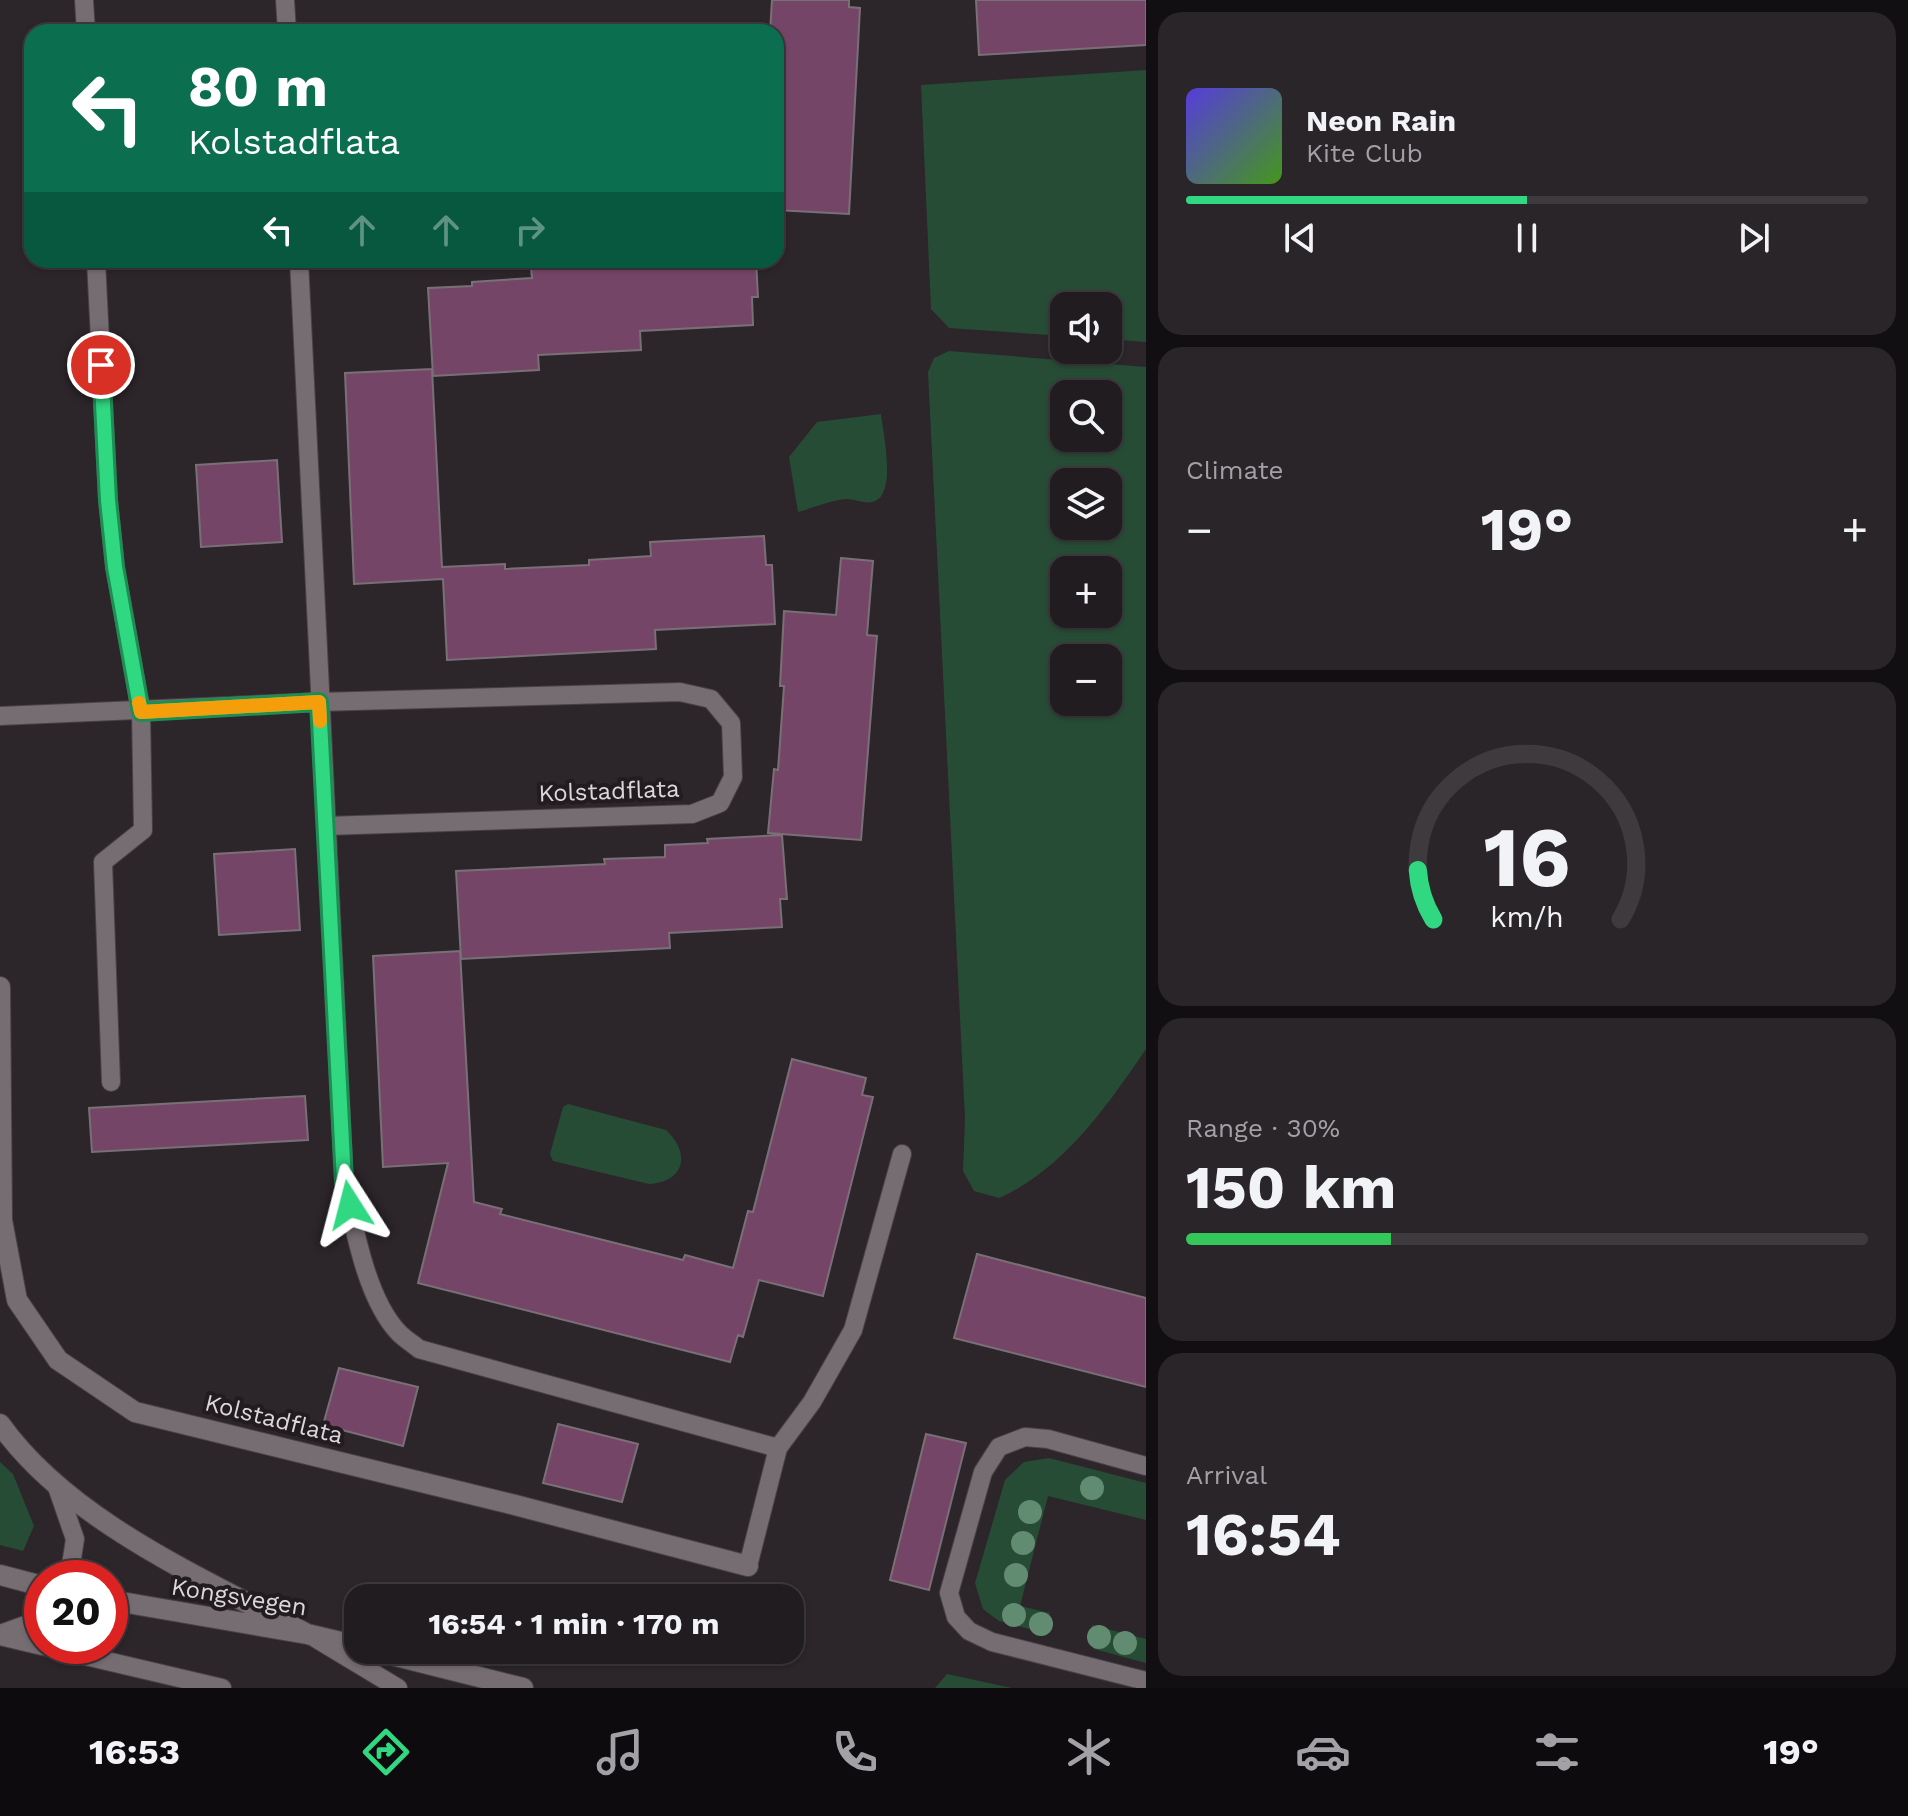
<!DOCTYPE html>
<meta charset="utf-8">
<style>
body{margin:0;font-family:"Work Sans",sans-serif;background:#292529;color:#f1f3f6;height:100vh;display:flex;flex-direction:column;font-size:30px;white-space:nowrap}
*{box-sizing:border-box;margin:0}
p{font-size:26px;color:#a2a1a5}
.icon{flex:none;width:44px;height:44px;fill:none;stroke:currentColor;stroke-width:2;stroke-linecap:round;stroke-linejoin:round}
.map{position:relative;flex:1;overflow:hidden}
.panel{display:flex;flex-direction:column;gap:12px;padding:12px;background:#120f12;width:762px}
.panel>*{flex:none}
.banner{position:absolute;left:24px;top:24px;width:760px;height:244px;border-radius:24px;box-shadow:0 2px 6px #0004,0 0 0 2px #3e3a3e;background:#0b6e4f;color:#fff;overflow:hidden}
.buttons{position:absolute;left:1050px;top:292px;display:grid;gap:16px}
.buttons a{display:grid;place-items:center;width:72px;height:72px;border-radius:16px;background:#211c20;box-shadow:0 2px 6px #0004,0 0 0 2px #3e3a3e;font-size:40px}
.speed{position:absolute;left:24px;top:1560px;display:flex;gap:16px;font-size:40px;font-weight:700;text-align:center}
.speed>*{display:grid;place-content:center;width:104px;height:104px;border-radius:50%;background:#211c20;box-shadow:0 2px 6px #0004,0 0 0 2px #3e3a3e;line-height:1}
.speed .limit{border:12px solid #d22;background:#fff;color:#111}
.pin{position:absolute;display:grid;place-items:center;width:68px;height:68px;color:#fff;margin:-34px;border:4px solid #fff;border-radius:50%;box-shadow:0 2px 8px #0007}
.me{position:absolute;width:88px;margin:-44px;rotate:351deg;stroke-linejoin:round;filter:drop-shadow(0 0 6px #0008)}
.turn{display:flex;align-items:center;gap:28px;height:168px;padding:0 32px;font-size:36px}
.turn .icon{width:104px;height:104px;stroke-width:2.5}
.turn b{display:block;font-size:56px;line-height:68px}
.lanes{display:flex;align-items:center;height:76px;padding:0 32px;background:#0003;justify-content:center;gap:40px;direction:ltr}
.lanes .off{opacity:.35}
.big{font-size:60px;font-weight:700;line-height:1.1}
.panel .tile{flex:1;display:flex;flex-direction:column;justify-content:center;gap:12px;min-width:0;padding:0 28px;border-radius:24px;background:#292529}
.panel .dial{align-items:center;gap:0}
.dial svg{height:208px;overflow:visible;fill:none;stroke:#3e3a3e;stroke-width:7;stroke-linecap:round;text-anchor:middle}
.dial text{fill:#f1f3f6;stroke:none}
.song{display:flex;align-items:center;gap:24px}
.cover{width:96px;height:96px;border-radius:12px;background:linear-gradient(135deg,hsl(250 70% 55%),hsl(100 70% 35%))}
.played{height:8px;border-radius:4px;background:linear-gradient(90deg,#30d882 50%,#3e3a3e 50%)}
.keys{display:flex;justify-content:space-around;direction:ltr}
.heat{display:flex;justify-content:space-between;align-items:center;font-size:44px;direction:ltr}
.charge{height:12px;border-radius:6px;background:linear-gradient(90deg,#34c759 30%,#3e3a3e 0)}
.trip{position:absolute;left:344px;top:1584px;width:460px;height:80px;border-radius:24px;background:#211c20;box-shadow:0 2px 6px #0004,0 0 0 2px #3e3a3e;font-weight:700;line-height:80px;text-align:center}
.tab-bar{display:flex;height:128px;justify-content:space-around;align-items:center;background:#0d0b0d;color:#a2a1a5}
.tab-bar .icon{width:56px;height:56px}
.tab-bar .on{color:#30d882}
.tab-bar b{font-size:36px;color:#f1f3f6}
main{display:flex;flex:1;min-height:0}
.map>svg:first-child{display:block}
</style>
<main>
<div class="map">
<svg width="1146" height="1688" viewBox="0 0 1146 1688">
<rect width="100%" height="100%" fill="#2c252a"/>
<path fill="#274c35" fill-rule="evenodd" d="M 1146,70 L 1146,342 L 1108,339 L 1108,306 L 1064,306 L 1064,336 L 949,328 L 931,309 L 921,85 Z
M 949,351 L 1146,367 L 1146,1049 C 1107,1106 1064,1169 999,1198 L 974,1191 L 963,1171 L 965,1118 L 928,372 L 934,358 ZM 1108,394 L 1108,438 L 1064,438 L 1064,394 ZM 1108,482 L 1108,526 L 1064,526 L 1064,482 ZM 1108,570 L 1108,614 L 1064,614 L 1064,570 ZM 1108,658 L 1108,702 L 1064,702 L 1064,658 Z
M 881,414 C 883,433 898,497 872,502 C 864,504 855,499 847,499 C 831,500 813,508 798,512 L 789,457 L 817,422 Z
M 568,1104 L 666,1130 C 691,1153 685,1182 649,1184 L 553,1161 L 550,1154 L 563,1107 Z
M 1049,1458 L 1146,1483 L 1146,1520 L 1048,1496 L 1020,1606 L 1050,1613 L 1045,1633 L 999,1621 L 983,1609 L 975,1583 L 1005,1480 L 1024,1462 Z
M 0,1462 L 13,1474 L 34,1526 L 23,1551 L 0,1545 Z
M 1092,1625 L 1146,1639 L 1146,1663 L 1094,1649 L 1089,1638 Z
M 947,1674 L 1012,1688 L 935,1688 Z"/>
<path fill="#754568" stroke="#797076" stroke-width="2" d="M 772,0 L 849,0 L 849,7 L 860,8 L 849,214 L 776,210 L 776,32 L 770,32 Z
M 976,0 L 1146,0 L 1146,45 L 979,55 Z
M 756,260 L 758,297 L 752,297 L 753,325 L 640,331 L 641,350 L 538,355 L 539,370 L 433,376 L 428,288 L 472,286 L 472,282 L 532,278 L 531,268 L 575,266 L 574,261 Z
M 432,369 L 442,567 L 505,564 L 505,569 L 589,565 L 589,560 L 651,556 L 650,542 L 764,536 L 766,565 L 772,565 L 775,624 L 655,630 L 656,649 L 447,660 L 443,579 L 354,584 L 345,373 Z
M 277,460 L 282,542 L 201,547 L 196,465 Z
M 841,558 L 873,561 L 867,635 L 877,636 L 861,840 L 768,833 L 774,769 L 778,770 L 784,686 L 780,686 L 784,611 L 836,615 Z
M 782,835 L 787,899 L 780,899 L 782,927 L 669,933 L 670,948 L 461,959 L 456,871 L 605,864 L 604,859 L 665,857 L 665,845 L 708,843 L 707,839 Z
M 295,849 L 300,930 L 219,935 L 214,854 Z
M 460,951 L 474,1202 L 502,1209 L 500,1214 L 683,1260 L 685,1255 L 733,1268 L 748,1211 L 753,1212 L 792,1059 L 866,1078 L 862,1095 L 873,1097 L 823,1296 L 759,1280 L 743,1337 L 738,1335 L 730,1362 L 418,1283 L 448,1163 L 383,1167 L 373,956 Z
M 305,1096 L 308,1140 L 92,1152 L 89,1108 Z
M 977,1254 L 1146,1298 L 1146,1387 L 954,1338 Z
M 339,1368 L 418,1387 L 403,1446 L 323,1425 Z
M 558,1424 L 638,1444 L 622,1502 L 543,1483 Z
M 926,1434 L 966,1443 L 929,1590 L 890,1580 Z"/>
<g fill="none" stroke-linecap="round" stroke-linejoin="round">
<defs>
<path id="lane" d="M 84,0 L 86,32
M 285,0 L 287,32
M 96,260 L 108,500 L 115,567 L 141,712 L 143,830 L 103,862 L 111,1082
M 299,260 L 344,1181 C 354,1226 366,1299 399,1333 C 405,1339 413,1344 419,1349 L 778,1448
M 0,716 L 319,702 L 680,692 L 711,699 L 731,723 L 733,777 L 720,803 L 692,814 L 326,826
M 1146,1466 L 1048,1439 L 1025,1437 L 999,1447 L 983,1472 L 949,1593 L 956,1617 L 969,1631 L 992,1642 L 1146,1681
M 57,1487 L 75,1539 L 69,1578
M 748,1566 L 778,1448 L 812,1402 L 853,1330 L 902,1154
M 0,1634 L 42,1619
M 0,1636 L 42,1646
M 315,1638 L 398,1688
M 43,1646 L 222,1688"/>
<path id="street" d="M 0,987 L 2,1220 L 17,1300 L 58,1360 L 135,1412 L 515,1505 L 748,1566"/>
<path id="secondary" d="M 0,1424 C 70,1522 203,1578 307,1634
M 0,1575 L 42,1586
M 110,1600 L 307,1634 L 358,1646
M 372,1650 L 523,1688"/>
</defs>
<use href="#lane" stroke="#484246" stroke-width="20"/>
<use href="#street" stroke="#484246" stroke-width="22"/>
<use href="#secondary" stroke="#484246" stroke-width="22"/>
<use href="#lane" stroke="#766d73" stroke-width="18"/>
<use href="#street" stroke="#766d73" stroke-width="20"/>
<use href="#secondary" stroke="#766d73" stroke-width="20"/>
</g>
<g fill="#628c72">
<circle cx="1092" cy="1488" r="12"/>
<circle cx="1030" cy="1512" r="12"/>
<circle cx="1023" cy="1543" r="12"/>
<circle cx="1016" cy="1575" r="12"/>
<circle cx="1014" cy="1615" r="12"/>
<circle cx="1041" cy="1624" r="12"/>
<circle cx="1099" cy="1637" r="12"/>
<circle cx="1125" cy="1643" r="12"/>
</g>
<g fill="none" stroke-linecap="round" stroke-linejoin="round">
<defs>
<path id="route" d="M 101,365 L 108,500 L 115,567 L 141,712 L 319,702 L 344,1181 L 350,1205"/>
</defs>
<use href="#route" stroke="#1f8c54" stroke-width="20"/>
<use href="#route" stroke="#30d882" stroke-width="14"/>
<path stroke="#f59e0b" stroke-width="14" d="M 139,703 L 141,712 L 319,702 L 320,721"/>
</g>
<g text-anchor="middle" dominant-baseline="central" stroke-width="8" stroke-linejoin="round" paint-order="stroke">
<g font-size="24" fill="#dcd7da" stroke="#221b20">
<text transform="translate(609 791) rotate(-2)">Kolstadflata</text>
<text transform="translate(274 1419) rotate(14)">Kolstadflata</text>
<text transform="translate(239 1597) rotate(9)">Kongsvegen</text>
</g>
</g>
</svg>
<div class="buttons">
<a><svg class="icon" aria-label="sound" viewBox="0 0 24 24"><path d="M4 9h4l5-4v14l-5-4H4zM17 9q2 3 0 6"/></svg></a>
<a><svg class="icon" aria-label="search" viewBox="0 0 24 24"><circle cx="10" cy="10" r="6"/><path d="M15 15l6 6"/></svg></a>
<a><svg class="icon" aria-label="layers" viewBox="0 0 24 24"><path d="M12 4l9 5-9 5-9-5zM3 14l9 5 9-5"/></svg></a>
<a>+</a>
<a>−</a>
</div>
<div class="speed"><div class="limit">20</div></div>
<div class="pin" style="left:101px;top:365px;background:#d93025"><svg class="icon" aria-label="arrive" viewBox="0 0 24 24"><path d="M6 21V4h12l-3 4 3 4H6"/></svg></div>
<svg class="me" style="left:350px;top:1205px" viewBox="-20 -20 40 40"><path d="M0-17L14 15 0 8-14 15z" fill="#30d882" stroke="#fff" stroke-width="4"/></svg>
<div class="trip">16:54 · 1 min · 170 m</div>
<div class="banner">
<div class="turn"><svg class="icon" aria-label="left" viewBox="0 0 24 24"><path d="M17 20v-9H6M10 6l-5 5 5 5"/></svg><div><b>80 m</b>Kolstadflata</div></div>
<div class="lanes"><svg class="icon" aria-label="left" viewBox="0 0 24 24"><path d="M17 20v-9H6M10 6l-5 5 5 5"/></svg><svg class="icon off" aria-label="ahead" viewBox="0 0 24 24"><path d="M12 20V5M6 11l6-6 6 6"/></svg><svg class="icon off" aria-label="ahead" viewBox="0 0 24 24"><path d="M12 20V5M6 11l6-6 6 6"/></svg><svg class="icon off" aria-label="right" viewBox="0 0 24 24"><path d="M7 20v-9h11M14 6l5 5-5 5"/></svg></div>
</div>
</div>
<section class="panel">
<div class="tile">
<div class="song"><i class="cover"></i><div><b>Neon Rain</b><p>Kite Club</p></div></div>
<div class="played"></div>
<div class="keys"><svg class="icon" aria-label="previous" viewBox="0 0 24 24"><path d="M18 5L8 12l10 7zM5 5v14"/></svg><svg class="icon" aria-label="pause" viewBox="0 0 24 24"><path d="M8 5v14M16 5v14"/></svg><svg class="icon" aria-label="next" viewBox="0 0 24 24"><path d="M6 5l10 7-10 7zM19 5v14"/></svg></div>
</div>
<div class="tile"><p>Climate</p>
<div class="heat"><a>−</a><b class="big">19°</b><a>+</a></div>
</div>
<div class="tile dial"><svg viewBox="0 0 100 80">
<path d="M14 69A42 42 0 1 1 86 69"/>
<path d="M14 69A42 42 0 0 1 8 50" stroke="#30d882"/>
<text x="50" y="56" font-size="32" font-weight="700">16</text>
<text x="50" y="72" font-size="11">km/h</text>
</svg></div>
<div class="tile"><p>Range · 30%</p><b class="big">150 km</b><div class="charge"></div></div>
<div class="tile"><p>Arrival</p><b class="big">16:54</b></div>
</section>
</main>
<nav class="tab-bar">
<b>16:53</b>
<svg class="icon on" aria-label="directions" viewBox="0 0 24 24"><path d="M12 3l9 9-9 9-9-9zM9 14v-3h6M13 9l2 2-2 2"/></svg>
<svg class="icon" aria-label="music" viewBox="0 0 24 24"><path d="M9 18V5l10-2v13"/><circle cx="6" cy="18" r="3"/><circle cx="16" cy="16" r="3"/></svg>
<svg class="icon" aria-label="phone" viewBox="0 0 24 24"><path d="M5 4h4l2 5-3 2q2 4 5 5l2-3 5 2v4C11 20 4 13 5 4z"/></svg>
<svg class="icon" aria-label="climate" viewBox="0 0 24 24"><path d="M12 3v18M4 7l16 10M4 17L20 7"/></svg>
<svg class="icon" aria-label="car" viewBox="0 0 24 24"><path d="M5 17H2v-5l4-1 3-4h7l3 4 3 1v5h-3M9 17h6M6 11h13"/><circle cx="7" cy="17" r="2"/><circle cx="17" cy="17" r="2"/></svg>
<svg class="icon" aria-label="filters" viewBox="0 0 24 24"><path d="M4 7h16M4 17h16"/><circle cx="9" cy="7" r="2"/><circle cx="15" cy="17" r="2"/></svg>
<b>19°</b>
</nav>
